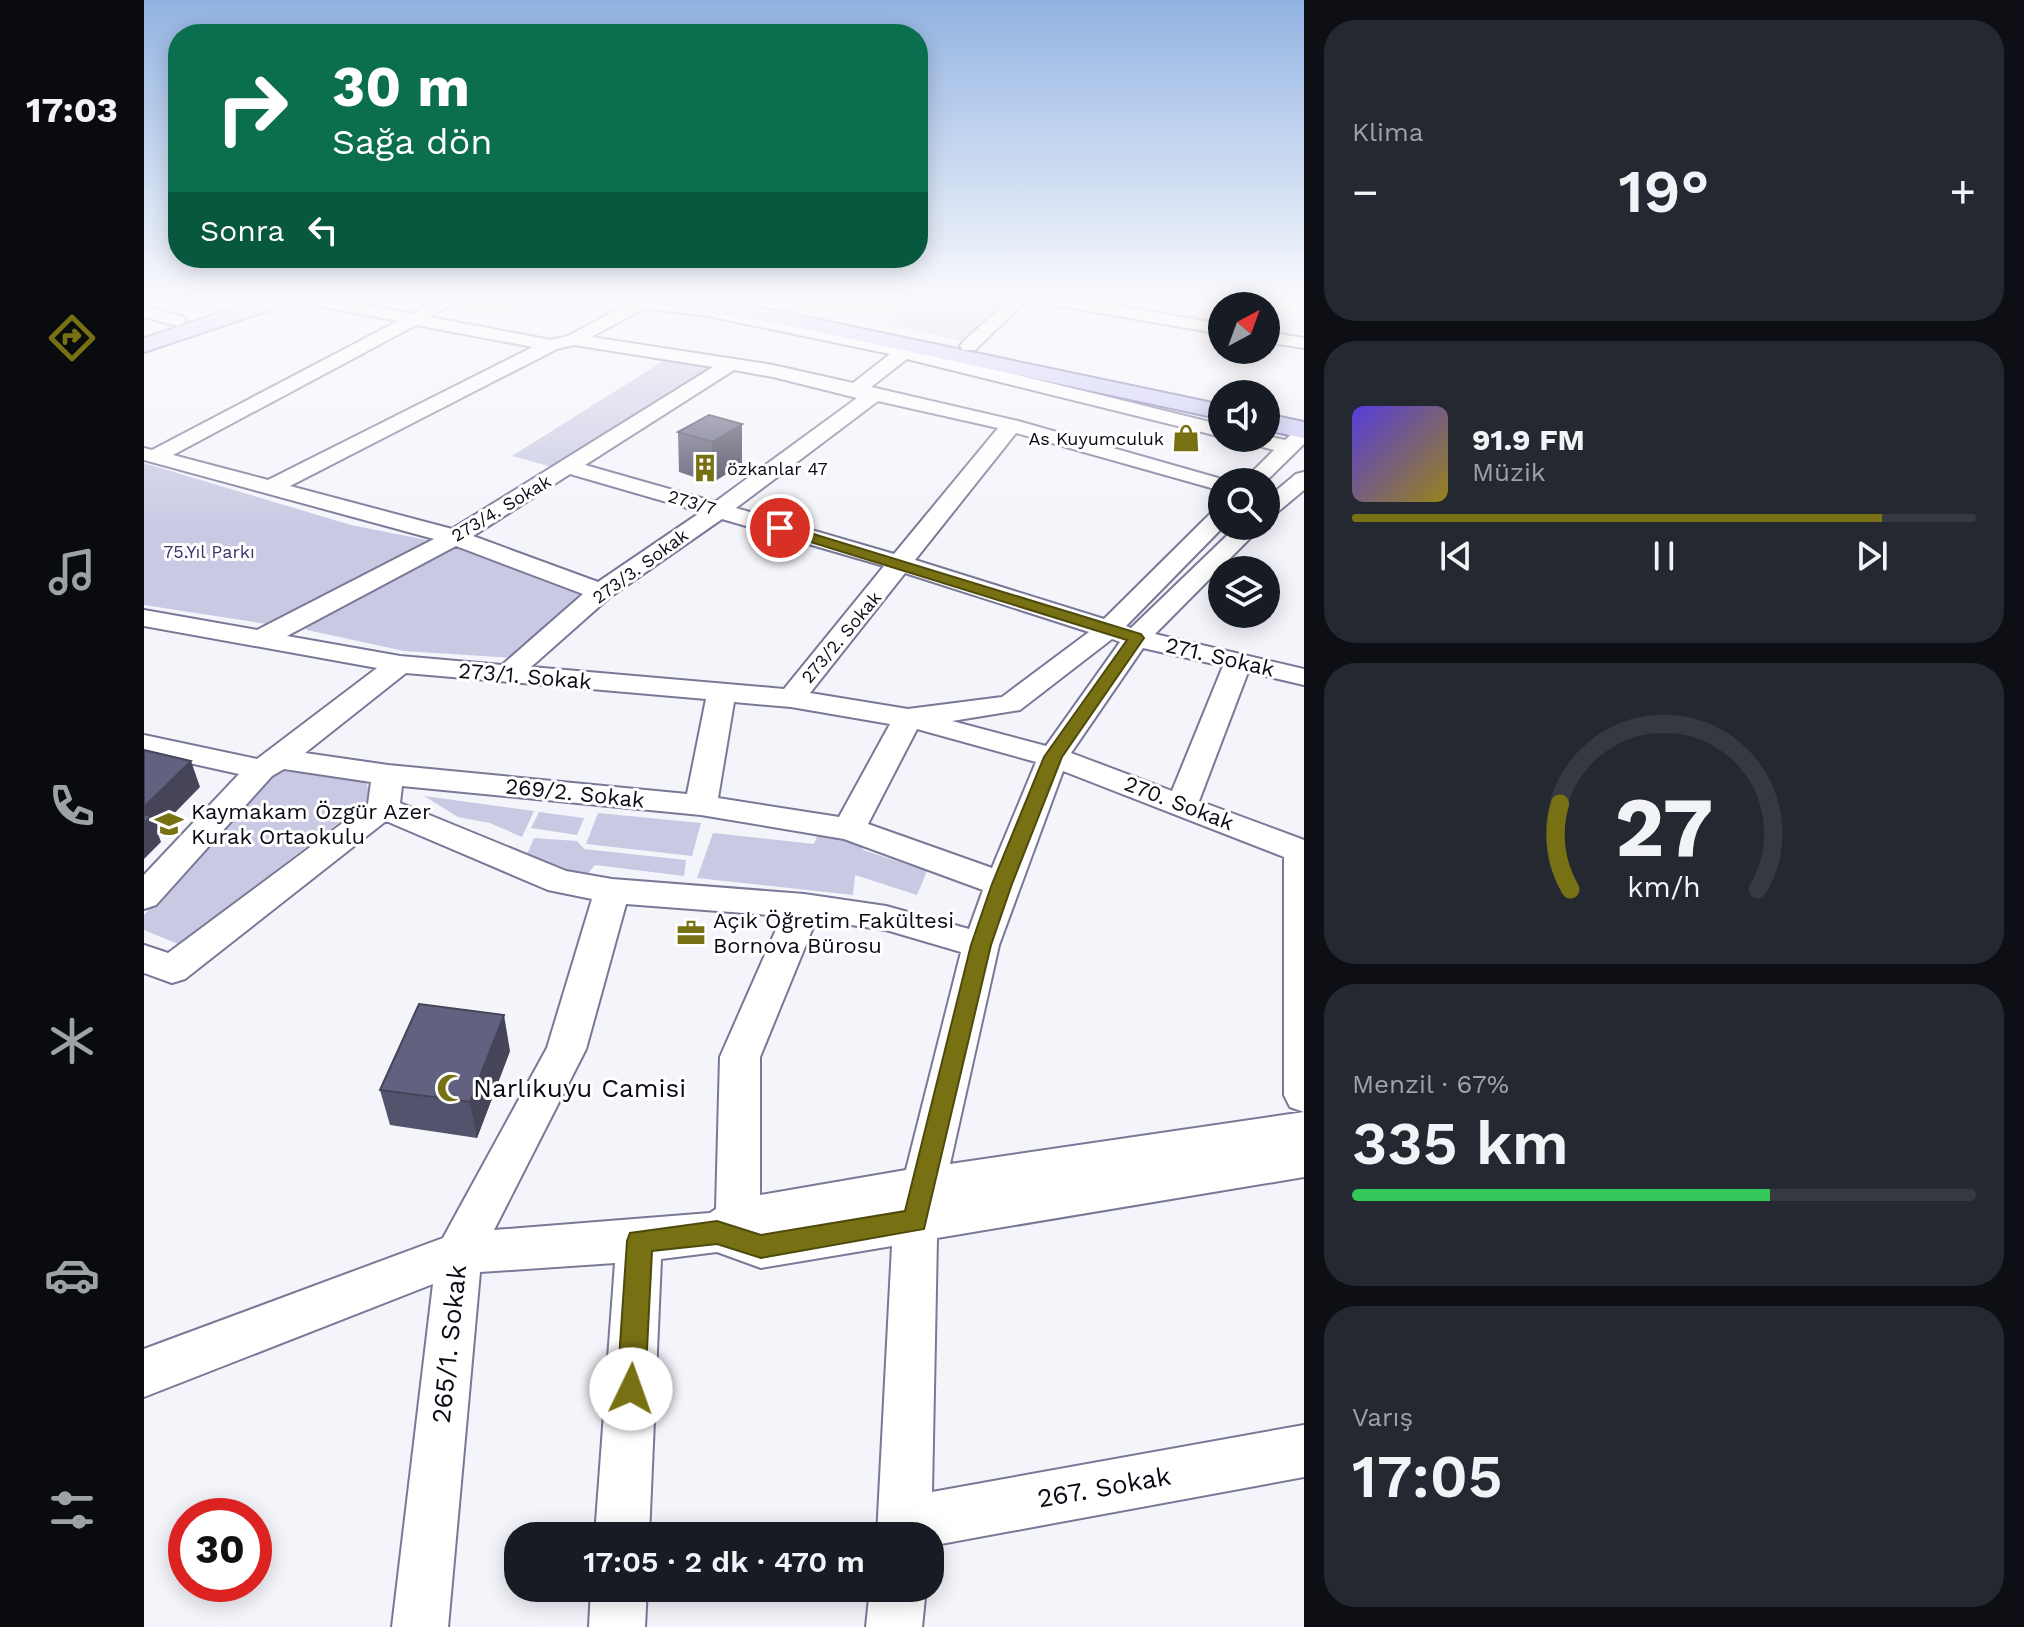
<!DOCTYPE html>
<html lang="tr">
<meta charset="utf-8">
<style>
body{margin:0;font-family:"Work Sans",sans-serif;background:#242831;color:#f1f3f6;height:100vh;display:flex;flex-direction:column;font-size:30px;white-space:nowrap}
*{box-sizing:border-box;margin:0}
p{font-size:26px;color:#9ea1a6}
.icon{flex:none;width:44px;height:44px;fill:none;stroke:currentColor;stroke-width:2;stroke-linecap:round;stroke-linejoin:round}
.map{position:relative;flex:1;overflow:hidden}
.side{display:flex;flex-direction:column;gap:20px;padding:20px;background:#0d0f14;width:720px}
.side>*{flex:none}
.top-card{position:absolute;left:24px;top:24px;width:760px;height:244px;border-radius:32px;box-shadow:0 4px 20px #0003;background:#0b6e4f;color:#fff;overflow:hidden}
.needle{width:52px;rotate:41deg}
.controls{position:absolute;left:1064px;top:292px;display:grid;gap:16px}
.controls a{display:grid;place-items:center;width:72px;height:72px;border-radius:50%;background:#171b24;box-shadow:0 4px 20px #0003;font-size:40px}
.speed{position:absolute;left:24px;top:1498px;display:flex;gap:16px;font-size:40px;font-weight:700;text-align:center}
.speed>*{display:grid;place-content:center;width:104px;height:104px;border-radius:50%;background:#171b24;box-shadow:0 4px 20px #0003;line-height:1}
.speed .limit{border:12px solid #d22;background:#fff;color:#111}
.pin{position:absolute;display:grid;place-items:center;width:68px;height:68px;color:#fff;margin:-34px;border:4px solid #fff;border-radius:50%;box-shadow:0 2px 8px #0007}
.me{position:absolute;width:88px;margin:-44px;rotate:3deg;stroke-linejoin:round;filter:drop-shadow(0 0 6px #0008)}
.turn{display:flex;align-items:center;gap:28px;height:168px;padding:0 32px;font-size:36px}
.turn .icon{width:104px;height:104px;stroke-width:2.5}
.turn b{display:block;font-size:56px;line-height:68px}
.then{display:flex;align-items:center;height:76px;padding:0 32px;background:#0003;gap:16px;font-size:30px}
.big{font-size:60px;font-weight:600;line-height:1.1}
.side .tile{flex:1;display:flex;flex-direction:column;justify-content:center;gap:12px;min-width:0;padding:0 28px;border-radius:32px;background:#242831}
.side .dial{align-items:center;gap:0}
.dial svg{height:208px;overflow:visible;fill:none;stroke:#363941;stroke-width:7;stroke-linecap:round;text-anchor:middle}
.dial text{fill:#f1f3f6;stroke:none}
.song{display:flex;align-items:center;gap:24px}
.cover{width:96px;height:96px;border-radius:12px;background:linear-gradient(135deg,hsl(250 70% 55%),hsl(50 70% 35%))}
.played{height:8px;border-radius:4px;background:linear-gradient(90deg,#787113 85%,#363941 85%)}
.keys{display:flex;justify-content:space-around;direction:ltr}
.heat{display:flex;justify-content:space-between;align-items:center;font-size:44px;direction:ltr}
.charge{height:12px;border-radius:6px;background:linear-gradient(90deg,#34c759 67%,#363941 0)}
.trip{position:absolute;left:360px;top:1522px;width:440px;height:80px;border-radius:32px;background:#171b24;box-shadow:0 4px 20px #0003;font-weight:600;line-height:80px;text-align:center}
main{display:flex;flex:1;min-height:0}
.dock{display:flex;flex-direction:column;width:144px;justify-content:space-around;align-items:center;background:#090b0e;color:#9ea1a6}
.dock .icon{width:56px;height:56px}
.dock .current{color:#787113}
.dock b{font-size:36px;color:#f1f3f6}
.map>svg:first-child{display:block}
</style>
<main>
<nav class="dock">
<b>17:03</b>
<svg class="icon current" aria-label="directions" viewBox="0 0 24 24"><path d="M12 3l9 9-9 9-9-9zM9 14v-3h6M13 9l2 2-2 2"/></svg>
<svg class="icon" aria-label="music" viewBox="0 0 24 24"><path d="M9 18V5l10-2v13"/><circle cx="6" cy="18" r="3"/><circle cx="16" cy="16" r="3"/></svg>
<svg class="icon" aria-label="phone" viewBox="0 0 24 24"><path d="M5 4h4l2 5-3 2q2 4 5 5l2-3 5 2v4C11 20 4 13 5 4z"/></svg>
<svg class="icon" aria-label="climate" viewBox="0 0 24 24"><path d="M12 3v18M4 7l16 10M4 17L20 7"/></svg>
<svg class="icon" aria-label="car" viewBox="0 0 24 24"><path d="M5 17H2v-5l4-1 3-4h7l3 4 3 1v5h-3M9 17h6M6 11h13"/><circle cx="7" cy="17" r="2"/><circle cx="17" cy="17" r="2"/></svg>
<svg class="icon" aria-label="filters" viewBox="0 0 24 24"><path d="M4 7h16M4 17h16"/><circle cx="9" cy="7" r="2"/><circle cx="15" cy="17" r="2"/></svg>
</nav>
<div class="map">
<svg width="1160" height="1627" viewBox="0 0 1160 1627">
<rect width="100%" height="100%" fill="#f4f4fb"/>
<path fill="#c9c9e4" d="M 766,299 L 865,299 L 824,342 L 739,324 Z
M 521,360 L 585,369 L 419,470 L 368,456 Z
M 0,463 L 207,525 L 288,541 L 129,625 L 0,605 Z
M 316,544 L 442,590 L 369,658 L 260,651 L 163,630 L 160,624 Z
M 140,771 L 222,780 L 226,799 L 34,944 L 0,930 L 0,915 L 120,781 Z
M 280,796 L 390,811 L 378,837 L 346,823 L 314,817 Z
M 395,812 L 440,818 L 433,835 L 387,828 Z
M 454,813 L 557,823 L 548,856 L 442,844 Z
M 678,824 L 717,831 L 719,850 L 783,871 L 773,895 L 711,875 L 709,895 L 553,878 L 569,833 L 670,844 Z
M 390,838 L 433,841 L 440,849 L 542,860 L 540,876 L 451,865 L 441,877 L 383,854 Z"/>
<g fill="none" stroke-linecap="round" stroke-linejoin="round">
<defs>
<path id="minor" d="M 156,299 L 192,299 L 268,314 L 295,299 L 316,299 L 286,317 L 407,340 L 424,336 L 481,305 L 465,299 C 570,299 676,327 776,351 C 877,376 977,400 1078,425 L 1078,437 L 763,359 L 727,387 L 874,421 L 1088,482 L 1078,482 L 1078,491 L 872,433 L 771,560 L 960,619 L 1070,510 L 1078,508 L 1080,526 L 982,626 L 987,628 L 1093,526 L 1118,526 L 1011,634 L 1160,669 L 1160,685 L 1104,672 L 1055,801 L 1160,840 L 1160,1177 L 793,1238 L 788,1492 L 1160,1425 L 1160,1477 L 786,1546 L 786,1536 L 733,1536 L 748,1246 L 617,1268 L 573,1252 L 517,1259 L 505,1536 L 451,1536 L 471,1263 L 336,1272 L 304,1627 L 248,1627 L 289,1284 L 0,1397 L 0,1349 L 299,1238 L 403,1048 L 448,899 L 404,890 L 242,821 L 41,979 L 28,983 L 0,973 L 0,945 L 24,953 L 224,804 L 227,782 L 140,769 L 128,776 L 12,905 L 0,909 L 0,875 L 95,774 L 0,753 L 0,735 L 113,759 L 233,668 L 0,626 L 0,610 L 113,630 L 290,539 L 0,460 L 0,448 L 8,450 L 254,321 L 164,304 ZM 501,308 L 569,317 L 746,354 L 709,383 L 629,365 L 447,337 ZM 272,325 L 389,347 L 124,480 L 29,455 ZM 430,345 L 569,367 L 308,529 L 146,486 L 413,349 ZM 590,370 L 629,377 L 713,398 L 571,502 L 441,465 ZM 734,401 L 854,428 L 750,554 L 592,508 ZM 426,474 L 557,512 L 454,582 L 329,536 ZM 578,519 L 740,566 L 640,689 L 387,667 L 466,597 ZM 312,546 L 439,594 L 358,665 L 256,656 L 143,636 ZM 761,573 L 945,632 L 858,697 L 764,709 L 666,693 ZM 968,639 L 976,642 L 902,746 L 808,721 L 876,710 ZM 999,648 L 1079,666 L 1028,791 L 927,753 ZM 262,673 L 562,699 L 543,794 L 244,765 L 161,753 ZM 590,702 L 647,707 L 746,724 L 695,817 L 574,798 ZM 773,729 L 892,762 L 848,868 L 724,824 ZM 919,771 L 1140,857 L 1140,1095 L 1146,1107 L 1160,1112 L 806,1164 L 855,945 ZM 258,786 L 557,815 L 700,839 L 839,890 L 825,929 L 742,906 L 660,894 L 468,879 L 422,871 L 256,803 ZM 482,904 L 638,916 L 576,1057 L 572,1209 L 566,1213 L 350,1230 L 442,1049 ZM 672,920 L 742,930 L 817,952 L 762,1170 L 616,1195 L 616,1057 Z
M 866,299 L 884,299 L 831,350 L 819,350 L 816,346 L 819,342 Z
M 896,299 L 935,299 L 1078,324 L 1078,334 L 904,304 Z
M 0,307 L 40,317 L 42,321 L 34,326 L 0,317 Z
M 1122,332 L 1160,338 L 1160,348 L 1122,342 Z
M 1160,427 L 1160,444 L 1121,482 L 1098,482 L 1130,450 L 1100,442 L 1097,438 L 1122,438 L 1122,436 L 1141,440 L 1153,429 Z
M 1160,472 L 1160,490 L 1130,515 L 1122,517 L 1122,499 L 1152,474 Z
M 447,1588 L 503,1588 L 501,1627 L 445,1627 Z
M 726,1588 L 782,1588 L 778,1627 L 722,1627 Z"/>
<path id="major" d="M 118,299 L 150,299 L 147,303 L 0,352 L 0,338 Z
M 506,299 L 558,299 L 638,312 L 1078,405 L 1078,419 L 638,324 L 516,305 Z
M 1122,414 L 1160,422 L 1160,438 L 1122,430 Z"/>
</defs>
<use href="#minor" stroke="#797897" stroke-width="4"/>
<use href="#major" stroke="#6f6da5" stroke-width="4"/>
<use href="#minor" fill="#fff" fill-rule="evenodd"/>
<use href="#major" fill="#c9c7f7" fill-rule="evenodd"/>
</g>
<path fill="#54536d" d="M 565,415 L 598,464 L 568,483 L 535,472 L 534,432 Z
M 366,1051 L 333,1138 L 246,1125 L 236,1090 Z"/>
<path fill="#454459" d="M 598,424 L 598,464 L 568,483 L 568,442 Z
M 47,761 L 56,787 L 13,831 L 17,842 L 0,859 L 0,807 Z
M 360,1015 L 366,1051 L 333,1138 L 326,1102 Z"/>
<path fill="#62617f" stroke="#454459" stroke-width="2" d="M 565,415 L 598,424 L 568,442 L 534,432 Z
M 0,750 L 47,761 L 0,807 Z
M 0,814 L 7,816 L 0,823 Z
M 275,1004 L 360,1015 L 326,1102 L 236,1090 Z"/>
<linearGradient id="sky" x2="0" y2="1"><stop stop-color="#92b3e2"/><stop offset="0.57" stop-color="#fafafd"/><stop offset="1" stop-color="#fafafd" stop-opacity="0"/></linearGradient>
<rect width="1160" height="527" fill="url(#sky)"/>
<path fill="#787113" stroke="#4e490c" stroke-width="2" d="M 631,525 L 640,525 L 997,634 L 1000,638 L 918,757 L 868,884 L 847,945 L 780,1229 L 617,1258 L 573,1244 L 508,1251 L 501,1389 L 497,1399 L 487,1403 L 477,1399 L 473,1389 L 483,1241 L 486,1233 L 573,1221 L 617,1235 L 761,1211 L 827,945 L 848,884 L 900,757 L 983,640 L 631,531 Z"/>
<defs>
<symbol id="shop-bare" viewBox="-9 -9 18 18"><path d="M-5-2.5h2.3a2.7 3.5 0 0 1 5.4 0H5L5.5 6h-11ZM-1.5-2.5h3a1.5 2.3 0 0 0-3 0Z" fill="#787113" stroke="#fff" stroke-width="2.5" paint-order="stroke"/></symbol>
<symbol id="building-bare" viewBox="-9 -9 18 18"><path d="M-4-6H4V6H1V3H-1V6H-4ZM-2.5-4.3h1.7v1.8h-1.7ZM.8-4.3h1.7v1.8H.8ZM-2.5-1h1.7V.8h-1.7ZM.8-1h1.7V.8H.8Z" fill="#787113" stroke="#fff" stroke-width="2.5" paint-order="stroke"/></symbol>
<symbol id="school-bare" viewBox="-9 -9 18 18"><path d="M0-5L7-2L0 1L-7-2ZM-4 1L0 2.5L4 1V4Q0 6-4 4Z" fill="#787113" stroke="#fff" stroke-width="2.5" paint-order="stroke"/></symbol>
<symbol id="office-bare" viewBox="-9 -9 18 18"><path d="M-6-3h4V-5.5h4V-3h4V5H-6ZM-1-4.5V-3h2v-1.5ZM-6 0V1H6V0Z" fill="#787113" stroke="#fff" stroke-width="2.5" paint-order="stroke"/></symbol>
<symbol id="mosque-bare" viewBox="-9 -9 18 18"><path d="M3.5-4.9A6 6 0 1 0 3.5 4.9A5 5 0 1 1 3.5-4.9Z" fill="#787113" stroke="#fff" stroke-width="2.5" paint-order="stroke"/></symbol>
</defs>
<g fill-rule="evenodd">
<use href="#shop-bare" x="1022" y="418" width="40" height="40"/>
<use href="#building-bare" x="541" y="448" width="40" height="40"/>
<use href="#school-bare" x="5" y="804" width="40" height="40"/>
<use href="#office-bare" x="527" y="913" width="40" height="40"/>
<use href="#mosque-bare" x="287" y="1068" width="40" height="40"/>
</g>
<g text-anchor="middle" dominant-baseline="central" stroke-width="6" stroke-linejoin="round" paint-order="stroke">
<g font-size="18" fill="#0b0a15" stroke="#fff" text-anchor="end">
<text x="1020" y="438">As Kuyumculuk</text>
<text x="583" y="468" text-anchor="start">özkanlar 47</text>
</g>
<g font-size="18" fill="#0b0a15" stroke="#fff">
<text transform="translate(548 502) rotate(16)">273/7</text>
<text transform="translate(357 508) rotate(-31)">273/4. Sokak</text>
<text transform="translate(496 566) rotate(-36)">273/3. Sokak</text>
<text transform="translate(697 637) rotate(-50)">273/2. Sokak</text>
</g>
<g font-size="18" fill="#3b366a" stroke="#fff">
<text x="65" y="551">75.Yıl Parkı</text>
</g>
<g font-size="22" fill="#0b0a15" stroke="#fff">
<text transform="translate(1076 657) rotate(13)">271. Sokak</text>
<text transform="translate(381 676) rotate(5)">273/1. Sokak</text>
<text transform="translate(431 793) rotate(6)">269/2. Sokak</text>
<text transform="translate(1035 803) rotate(21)">270. Sokak</text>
</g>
<g font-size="22" fill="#0b0a15" stroke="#fff" text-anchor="start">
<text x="47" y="811">Kaymakam Özgür Azer<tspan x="47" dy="25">Kurak Ortaokulu</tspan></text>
<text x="569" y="920">Açık Öğretim Fakültesi<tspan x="569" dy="25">Bornova Bürosu</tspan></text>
</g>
<g font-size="26" fill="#0b0a15" stroke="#fff" text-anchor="start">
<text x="329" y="1088">Narlıkuyu Camisi</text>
</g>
<g font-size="26" fill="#0b0a15" stroke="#fff">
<text transform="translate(305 1344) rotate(-84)">265/1. Sokak</text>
<text transform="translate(960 1487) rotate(-10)">267. Sokak</text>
</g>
</g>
</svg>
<div class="controls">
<a><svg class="needle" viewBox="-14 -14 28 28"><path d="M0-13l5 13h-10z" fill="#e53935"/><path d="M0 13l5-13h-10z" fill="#9ea1a6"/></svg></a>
<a><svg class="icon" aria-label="sound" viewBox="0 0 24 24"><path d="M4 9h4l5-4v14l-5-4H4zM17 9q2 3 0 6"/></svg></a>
<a><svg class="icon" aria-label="search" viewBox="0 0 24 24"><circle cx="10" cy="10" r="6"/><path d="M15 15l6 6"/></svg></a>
<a><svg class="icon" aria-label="layers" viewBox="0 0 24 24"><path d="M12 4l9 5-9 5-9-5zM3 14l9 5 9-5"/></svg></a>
</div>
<div class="speed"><div class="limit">30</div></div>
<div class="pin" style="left:636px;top:528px;background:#d93025"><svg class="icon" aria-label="arrive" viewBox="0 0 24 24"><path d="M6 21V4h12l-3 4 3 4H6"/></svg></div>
<svg class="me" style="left:487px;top:1389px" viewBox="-20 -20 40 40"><circle r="19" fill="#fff"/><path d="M0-13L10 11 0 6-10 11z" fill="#787113"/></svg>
<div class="trip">17:05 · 2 dk · 470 m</div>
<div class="top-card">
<div class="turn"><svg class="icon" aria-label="right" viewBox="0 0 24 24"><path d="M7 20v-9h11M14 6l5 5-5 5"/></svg><div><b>30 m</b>Sağa dön</div></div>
<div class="then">Sonra<svg class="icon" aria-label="left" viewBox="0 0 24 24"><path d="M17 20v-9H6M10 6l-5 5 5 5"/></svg></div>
</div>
</div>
<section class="side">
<div class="tile"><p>Klima</p>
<div class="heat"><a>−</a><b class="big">19°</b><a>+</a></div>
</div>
<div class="tile">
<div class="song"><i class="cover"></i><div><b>91.9 FM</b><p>Müzik</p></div></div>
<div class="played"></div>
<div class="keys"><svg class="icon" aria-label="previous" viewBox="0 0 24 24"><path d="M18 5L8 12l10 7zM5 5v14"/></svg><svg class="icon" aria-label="pause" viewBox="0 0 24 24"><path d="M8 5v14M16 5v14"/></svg><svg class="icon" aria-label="next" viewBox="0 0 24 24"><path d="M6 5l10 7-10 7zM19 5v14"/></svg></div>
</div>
<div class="tile dial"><svg viewBox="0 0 100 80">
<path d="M14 69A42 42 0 1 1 86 69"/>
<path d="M14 69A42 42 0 0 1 10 36" stroke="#787113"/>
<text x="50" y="56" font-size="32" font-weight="700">27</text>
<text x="50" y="72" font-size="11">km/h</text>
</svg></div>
<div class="tile"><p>Menzil · 67%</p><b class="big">335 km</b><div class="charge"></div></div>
<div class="tile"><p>Varış</p><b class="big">17:05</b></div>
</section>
</main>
